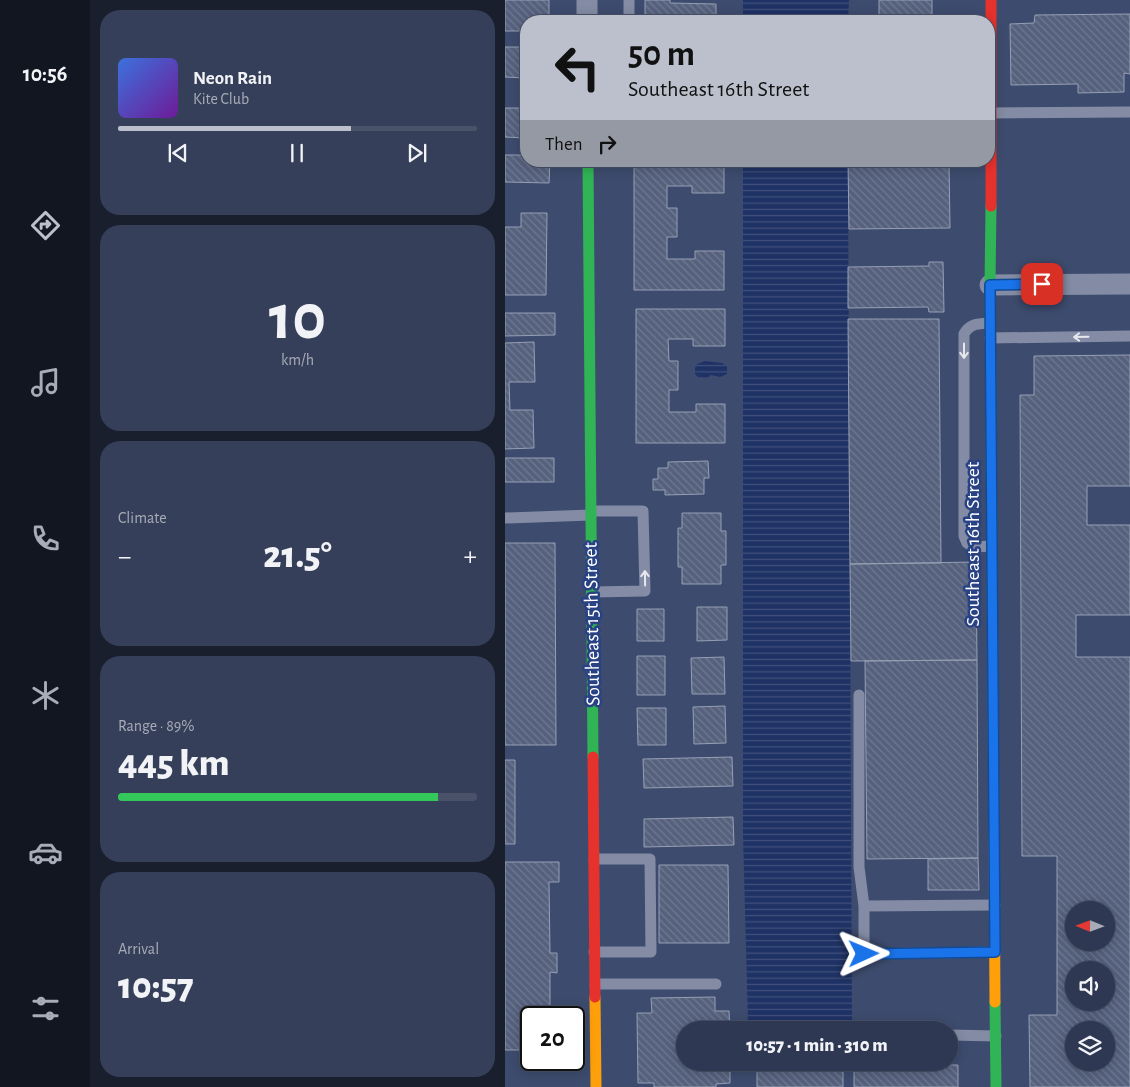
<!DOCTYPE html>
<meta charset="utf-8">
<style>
body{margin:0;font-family:"Alegreya Sans",sans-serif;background:#363f59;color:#f1f3f6;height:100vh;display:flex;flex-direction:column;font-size:19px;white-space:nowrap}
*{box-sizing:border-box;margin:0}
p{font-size:16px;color:#a7acb8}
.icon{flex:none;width:28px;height:28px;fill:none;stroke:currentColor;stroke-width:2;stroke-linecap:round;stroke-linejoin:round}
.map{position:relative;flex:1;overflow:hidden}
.panel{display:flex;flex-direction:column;gap:10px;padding:10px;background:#191f2d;width:415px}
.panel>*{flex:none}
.guide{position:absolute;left:15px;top:15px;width:475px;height:152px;border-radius:20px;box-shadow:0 2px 12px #0003,0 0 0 1px #495269;background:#bbc0cc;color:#111;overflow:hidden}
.needle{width:32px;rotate:271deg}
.fabs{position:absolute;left:560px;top:901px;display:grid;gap:10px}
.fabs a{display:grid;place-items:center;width:50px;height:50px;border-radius:50%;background:#2e3852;box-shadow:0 2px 12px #0003,0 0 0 1px #495269;font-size:25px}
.speed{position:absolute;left:15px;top:1006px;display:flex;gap:10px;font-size:25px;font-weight:700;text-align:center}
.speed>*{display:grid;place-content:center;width:65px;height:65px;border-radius:50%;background:#2e3852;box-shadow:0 2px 12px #0003,0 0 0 1px #495269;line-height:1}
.speed .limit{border:2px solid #111;border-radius:8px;background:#fff;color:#111}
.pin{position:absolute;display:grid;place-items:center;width:42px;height:42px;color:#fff;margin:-21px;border-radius:10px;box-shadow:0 2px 8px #0006}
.me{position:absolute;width:55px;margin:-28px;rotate:89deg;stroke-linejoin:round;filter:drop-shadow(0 0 4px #0008)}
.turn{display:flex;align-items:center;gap:18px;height:105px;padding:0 25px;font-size:22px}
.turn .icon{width:65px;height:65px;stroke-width:2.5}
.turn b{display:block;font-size:35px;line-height:42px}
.then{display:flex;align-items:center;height:48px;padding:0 25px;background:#0003;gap:10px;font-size:19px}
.big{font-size:38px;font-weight:800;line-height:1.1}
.panel .card{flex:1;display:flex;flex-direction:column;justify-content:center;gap:8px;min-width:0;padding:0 18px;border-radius:20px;background:#363f59}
.panel .dial{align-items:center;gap:0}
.dial b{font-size:65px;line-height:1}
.song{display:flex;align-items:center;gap:15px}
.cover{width:60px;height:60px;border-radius:8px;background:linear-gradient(135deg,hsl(220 70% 55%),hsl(280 70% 35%))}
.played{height:5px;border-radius:2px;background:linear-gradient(90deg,#bbc0cc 65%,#495269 65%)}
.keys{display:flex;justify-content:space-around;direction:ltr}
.heat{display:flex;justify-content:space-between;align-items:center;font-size:28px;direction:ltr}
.charge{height:8px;border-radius:4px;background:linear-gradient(90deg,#34c759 89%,#495269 0)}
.trip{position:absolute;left:171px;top:1021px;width:282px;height:50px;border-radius:25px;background:#2e3852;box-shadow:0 2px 12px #0003,0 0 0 1px #495269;font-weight:800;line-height:50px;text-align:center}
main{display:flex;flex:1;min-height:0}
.tab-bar{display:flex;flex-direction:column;width:90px;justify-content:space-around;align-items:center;background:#121621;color:#a7acb8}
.tab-bar .icon{width:35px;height:35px}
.tab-bar .active{color:#bbc0cc}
.tab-bar b{font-size:22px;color:#f1f3f6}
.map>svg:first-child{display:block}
</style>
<main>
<nav class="tab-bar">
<b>10:56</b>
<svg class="icon active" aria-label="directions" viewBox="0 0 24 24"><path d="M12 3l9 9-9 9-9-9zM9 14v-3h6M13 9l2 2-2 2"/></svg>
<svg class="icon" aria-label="music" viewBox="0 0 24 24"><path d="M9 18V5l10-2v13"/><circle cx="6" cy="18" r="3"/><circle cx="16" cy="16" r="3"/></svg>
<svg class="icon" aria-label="phone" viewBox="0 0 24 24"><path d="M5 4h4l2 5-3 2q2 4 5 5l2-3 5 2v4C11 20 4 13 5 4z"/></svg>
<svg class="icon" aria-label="climate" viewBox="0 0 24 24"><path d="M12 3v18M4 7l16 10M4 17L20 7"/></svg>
<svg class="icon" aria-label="car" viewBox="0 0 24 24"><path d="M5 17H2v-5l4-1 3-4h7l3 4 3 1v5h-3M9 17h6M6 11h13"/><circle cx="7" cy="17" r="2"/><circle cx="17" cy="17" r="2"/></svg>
<svg class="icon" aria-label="filters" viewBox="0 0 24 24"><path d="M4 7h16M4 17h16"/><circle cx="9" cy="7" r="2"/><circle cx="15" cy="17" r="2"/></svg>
</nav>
<section class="panel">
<div class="card">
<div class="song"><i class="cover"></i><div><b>Neon Rain</b><p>Kite Club</p></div></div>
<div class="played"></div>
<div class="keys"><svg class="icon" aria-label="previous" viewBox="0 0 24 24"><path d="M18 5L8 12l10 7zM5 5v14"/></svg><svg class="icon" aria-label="pause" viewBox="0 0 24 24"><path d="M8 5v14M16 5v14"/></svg><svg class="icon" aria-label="next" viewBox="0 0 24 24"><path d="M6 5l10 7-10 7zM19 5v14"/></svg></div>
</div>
<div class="card dial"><b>10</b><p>km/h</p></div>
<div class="card"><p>Climate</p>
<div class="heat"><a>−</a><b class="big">21.5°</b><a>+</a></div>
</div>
<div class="card"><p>Range · 89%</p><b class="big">445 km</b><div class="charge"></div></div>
<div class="card"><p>Arrival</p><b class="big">10:57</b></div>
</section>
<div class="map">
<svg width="625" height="1087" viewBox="0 0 625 1087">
<defs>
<pattern id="water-rules" width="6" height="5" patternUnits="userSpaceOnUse" patternTransform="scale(1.25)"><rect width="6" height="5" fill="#1f3265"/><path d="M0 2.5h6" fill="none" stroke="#41517c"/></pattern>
<pattern id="building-back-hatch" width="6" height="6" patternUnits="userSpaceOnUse" patternTransform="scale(1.25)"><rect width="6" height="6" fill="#56617e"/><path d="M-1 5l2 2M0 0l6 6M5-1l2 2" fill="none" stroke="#6f7991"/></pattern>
</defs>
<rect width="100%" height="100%" fill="#3d4b6e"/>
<path fill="url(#water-rules)" d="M 238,0 L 344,0 L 343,21 L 238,21 Z
M 238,161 L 343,161 L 347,1025 L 243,1023 L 238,835 Z
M 200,361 L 217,363 L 222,366 L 222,374 L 215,377 L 206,375 L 202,378 L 193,377 L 190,374 L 190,368 L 192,364 Z"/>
<path fill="url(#building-back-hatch)" stroke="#969fb3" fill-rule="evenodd" d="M 0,0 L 44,0 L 44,21 L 21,21 L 21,31 L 0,31 Z
M 140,0 L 165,0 L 165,3 L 211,4 L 211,21 L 140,21 Z
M 374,0 L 427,0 L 427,21 L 374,21 Z
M 625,14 L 625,74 L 619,73 L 619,92 L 573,93 L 573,84 L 506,85 L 505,24 L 529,23 L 530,15 Z
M 0,47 L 21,47 L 21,78 L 0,77 Z
M 0,108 L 21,108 L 21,138 L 0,137 Z
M 0,155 L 21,155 L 21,161 L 45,161 L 44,183 L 0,182 Z
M 129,161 L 219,161 L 219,193 L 187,193 L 187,186 L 162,186 L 162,208 L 172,208 L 172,237 L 162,237 L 162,259 L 190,259 L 190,251 L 219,251 L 219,290 L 129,290 Z
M 343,161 L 444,161 L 445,228 L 344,229 Z
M 16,213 L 42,213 L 41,295 L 0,295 L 0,227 L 16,227 Z
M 424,262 L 438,262 L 439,312 L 424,312 L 423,307 L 343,308 L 343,267 L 424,266 Z
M 131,309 L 220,309 L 220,346 L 188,346 L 188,339 L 163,339 L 164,361 L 173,361 L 173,390 L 164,390 L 164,412 L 191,412 L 191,404 L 220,404 L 220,443 L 131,443 Z
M 0,313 L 50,313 L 50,335 L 0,336 Z
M 343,319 L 434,319 L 436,563 L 345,564 Z
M 29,342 L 30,382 L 4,382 L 5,410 L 28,410 L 29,448 L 0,449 L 0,343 Z
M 625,355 L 625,486 L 582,486 L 582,525 L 625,525 L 625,615 L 571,615 L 571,657 L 625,657 L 625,1087 L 525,1087 L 524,1015 L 552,1015 L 552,856 L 517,856 L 515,395 L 529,395 L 529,356 ZM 569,910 L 601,910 L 601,942 L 569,942 ZM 569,970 L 601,970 L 601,1002 L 569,1002 ZM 569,1030 L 601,1030 L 601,1062 L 569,1062 Z
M 0,458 L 49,458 L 49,482 L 0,482 Z
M 203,461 L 204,478 L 199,478 L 199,494 L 160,495 L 160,490 L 148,490 L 148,479 L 153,479 L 153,468 L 163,468 L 163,462 Z
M 177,513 L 216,513 L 216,531 L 221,531 L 221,565 L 216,565 L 216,584 L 177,584 L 177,567 L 173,567 L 173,528 L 177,528 Z
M 0,543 L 50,543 L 51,745 L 0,745 Z
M 471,562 L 472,660 L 346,661 L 345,564 Z
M 192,607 L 222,607 L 222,640 L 192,641 Z
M 132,609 L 159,609 L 159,641 L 132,641 Z
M 132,656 L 160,656 L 160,695 L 132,695 Z
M 219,657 L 220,694 L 187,694 L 186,658 Z
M 472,660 L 473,858 L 362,859 L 360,661 Z
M 220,706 L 221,743 L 189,744 L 188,707 Z
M 132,708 L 161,708 L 161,745 L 133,745 Z
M 227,757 L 228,786 L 139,788 L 138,759 Z
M 0,760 L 10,760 L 10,844 L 0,844 Z
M 228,817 L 229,845 L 139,847 L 139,819 Z
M 473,858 L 474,890 L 423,890 L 423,859 Z
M 0,862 L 54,862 L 54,882 L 44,882 L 45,953 L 52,953 L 52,973 L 45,972 L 45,1018 L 26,1018 L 26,1050 L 0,1050 Z
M 154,865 L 223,865 L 224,943 L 154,943 Z
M 210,997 L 210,1011 L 224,1011 L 225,1030 L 180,1030 L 180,1062 L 225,1062 L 225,1083 L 211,1084 L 211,1087 L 149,1087 L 149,1083 L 133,1083 L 132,1013 L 147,1013 L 146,998 Z
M 252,1062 L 338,1062 L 338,1087 L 252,1087 Z
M 349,1062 L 414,1062 L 414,1065 L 453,1065 L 453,1087 L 349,1087 Z"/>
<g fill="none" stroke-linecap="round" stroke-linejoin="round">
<path stroke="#838ca4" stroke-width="11" d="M 124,0 L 124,21
M 487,113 L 625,112
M 485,323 C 473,324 465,323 459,334 L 459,536 L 462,543 L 468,547 L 487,546
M 485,338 L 625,336
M 86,511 L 138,511 L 140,591 L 87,592
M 0,518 L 86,515
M 354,695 L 354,867 L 359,906 L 490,905
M 89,859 L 145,859 L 146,952 L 89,952
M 359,906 L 359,954 L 490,952
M 90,984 L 211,984
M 445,1035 L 491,1036"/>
<path stroke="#838ca4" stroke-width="21" d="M 82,0 L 82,21
M 485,285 L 625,284"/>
<path stroke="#30b455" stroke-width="11" d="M 83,161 L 88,757
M 486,206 L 485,285 L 489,834
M 490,1002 L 491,1087"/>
<path stroke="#ff9f0a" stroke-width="11" d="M 489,834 L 490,1002
M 90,997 L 91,1087"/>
<path stroke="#e5322d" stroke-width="11" d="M 486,206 L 486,0
M 88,757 L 90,997"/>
</g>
<defs><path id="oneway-shaft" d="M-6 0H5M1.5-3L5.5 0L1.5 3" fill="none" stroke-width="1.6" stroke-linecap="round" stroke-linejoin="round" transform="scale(1.25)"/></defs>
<g stroke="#e6e8ed">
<use href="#oneway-shaft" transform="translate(576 337) rotate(179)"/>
<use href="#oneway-shaft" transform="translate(459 351) rotate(90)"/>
<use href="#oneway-shaft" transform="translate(140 578) rotate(-91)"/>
</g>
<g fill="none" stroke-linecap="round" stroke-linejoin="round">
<defs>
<path id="route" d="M 359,954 L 490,952 L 485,285 L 537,284"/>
</defs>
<use href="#route" stroke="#114b97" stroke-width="12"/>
<use href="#route" stroke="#1a73e8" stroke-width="9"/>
</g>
<g text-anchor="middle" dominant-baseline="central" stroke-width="5" stroke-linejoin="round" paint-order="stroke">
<g font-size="20" fill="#fff" stroke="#284283">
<text transform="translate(468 544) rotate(-90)">Southeast 16th Street</text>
<text transform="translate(87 624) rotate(-91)">Southeast 15th Street</text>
</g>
</g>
</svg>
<div class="fabs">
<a><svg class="needle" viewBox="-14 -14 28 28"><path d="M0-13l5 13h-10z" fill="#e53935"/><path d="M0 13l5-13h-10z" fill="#a7acb8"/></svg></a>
<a><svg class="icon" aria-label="sound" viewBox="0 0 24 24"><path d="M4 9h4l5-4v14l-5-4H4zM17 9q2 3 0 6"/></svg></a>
<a><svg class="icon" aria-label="layers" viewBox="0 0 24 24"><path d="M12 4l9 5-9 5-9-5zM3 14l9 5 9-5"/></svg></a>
</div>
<div class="speed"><div class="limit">20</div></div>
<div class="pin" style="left:537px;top:284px;background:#d93025"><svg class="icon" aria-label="arrive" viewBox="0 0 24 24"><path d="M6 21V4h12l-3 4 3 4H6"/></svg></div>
<svg class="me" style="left:359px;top:954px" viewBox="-20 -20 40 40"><path d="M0-17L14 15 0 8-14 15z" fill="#1a73e8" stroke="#fff" stroke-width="4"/></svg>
<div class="trip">10:57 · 1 min · 310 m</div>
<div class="guide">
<div class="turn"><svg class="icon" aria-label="left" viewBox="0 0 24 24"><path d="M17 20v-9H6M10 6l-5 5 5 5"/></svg><div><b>50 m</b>Southeast 16th Street</div></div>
<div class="then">Then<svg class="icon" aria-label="right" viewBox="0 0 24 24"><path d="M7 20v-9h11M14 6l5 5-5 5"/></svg></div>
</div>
</div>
</main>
